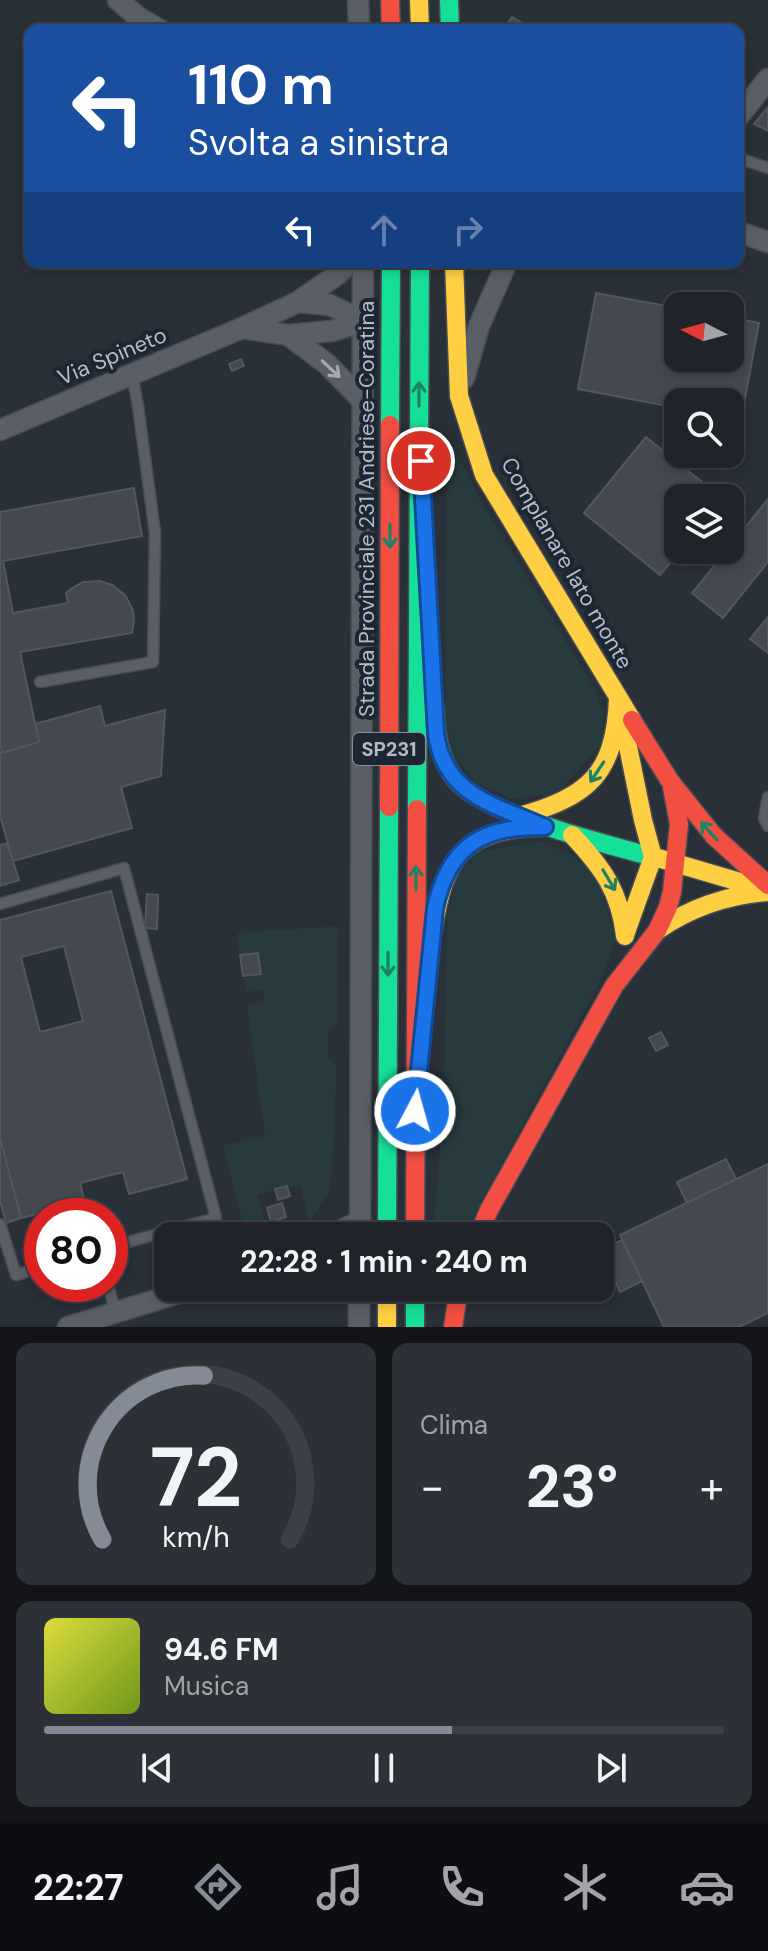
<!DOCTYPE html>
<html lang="it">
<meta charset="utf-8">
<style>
body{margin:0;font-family:"DM Sans",sans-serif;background:#2d3036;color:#f1f3f6;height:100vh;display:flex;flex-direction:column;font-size:30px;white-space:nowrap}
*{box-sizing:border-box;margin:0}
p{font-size:26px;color:#a2a4a8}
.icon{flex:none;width:44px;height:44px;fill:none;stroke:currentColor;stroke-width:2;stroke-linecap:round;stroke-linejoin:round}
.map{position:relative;height:1327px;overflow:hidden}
.details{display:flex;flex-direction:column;gap:16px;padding:16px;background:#121417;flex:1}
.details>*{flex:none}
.hud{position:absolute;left:24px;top:24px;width:720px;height:244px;border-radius:16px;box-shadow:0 4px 12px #0003,0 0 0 2px #3d4147;background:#1a4fa0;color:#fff;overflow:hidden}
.needle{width:52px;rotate:276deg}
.fabs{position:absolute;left:664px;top:292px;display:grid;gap:16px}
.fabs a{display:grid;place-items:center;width:80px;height:80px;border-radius:16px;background:#20242a;box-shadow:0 4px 12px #0003,0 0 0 2px #3d4147;font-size:40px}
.speed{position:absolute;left:24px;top:1198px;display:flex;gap:16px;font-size:40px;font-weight:700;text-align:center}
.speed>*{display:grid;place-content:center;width:104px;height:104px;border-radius:50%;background:#20242a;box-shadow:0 4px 12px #0003,0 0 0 2px #3d4147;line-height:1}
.speed .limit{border:12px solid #d22;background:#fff;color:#111}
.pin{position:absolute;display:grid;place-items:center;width:68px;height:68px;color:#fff;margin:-34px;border:4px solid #fff;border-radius:50%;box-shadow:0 2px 8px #0007}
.me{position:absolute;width:88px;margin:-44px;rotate:6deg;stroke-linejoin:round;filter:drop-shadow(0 0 6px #0008)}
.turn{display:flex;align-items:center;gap:28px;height:168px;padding:0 32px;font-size:36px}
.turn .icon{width:104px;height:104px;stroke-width:2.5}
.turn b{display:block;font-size:56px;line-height:68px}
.lanes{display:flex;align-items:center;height:76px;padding:0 32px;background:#0003;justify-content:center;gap:40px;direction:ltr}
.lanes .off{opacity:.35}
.big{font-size:60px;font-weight:700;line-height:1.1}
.details .card{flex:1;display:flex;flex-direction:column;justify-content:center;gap:12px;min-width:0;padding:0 28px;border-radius:16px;background:#2d3036}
.details .dial{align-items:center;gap:0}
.dial svg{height:208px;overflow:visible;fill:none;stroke:#3d4147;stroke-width:7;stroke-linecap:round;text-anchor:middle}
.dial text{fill:#f1f3f6;stroke:none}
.song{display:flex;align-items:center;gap:24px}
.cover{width:96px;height:96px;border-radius:12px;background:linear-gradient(135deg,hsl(60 70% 55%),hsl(80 70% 35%))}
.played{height:8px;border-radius:4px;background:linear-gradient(90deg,#848b96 60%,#3d4147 60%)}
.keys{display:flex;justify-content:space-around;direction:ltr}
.heat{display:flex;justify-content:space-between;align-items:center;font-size:44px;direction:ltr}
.details .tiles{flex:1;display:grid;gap:16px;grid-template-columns:1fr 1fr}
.card:last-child{grid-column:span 2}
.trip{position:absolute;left:154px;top:1222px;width:460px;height:80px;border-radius:16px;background:#20242a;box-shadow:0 4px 12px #0003,0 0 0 2px #3d4147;font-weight:700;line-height:80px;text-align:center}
.tab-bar{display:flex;height:128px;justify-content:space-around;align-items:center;background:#0d0e11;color:#a2a4a8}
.tab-bar .icon{width:56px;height:56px}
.tab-bar .on{color:#848b96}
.tab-bar b{font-size:36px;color:#f1f3f6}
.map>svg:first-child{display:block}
</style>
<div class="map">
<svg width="768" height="1327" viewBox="0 0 768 1327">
<rect width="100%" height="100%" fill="#2a3038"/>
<path fill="#273a3e" d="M 447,434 L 484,507 L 596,691 L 603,712 L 602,743 L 556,795 L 510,798 L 476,783 L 454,755 L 445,717 Z
M 540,842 L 572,855 L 598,877 L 615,940 L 604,974 L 472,1219 L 466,1236 L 435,1236 L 435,1210 L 444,1098 L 447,918 L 456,878 L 479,851 Z
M 338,926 L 337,1024 L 328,1030 L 328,1059 L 337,1065 L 332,1171 L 328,1195 L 309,1222 L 301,1187 L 287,1186 L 258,1195 L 268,1233 L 255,1236 L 246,1236 L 223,1145 L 265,1136 L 247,1005 L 265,1002 L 262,990 L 246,992 L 243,976 L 260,974 L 258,953 L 240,955 L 237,933 Z"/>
<path fill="#444950" stroke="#52575f" stroke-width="2" fill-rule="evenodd" d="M 512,17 L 534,30 L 504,30 Z
M 768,107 L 768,131 L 754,124 Z
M 596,293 L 678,308 L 678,358 L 730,358 L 730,317 L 759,323 L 741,420 L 730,418 L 730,402 L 678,402 L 678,408 L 578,389 Z
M 241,359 L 244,366 L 232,371 L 229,364 Z
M 646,437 L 722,498 L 678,498 L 678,550 L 681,550 L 660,575 L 584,513 Z
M 134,488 L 142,536 L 3,561 L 13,613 L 68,603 L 66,593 L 72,588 L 83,582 L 100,581 L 112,585 L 125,595 L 133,610 L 134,620 L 132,633 L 20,652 L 39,742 L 2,753 L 0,745 L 0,512 Z
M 768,499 L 768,562 L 723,618 L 692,593 L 727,550 L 730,550 L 730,546 Z
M 768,617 L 768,653 L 750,639 Z
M 100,706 L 105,726 L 165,710 L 161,776 L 121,787 L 132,828 L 13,861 L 0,816 L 0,753 L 39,742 L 35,724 Z
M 7,843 L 19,880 L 0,886 L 0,845 Z
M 111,891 L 187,1179 L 129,1194 L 123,1172 L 80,1183 L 85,1202 L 21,1218 L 0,1137 L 0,920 ZM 64,946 L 83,1021 L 40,1032 L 21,957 Z
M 147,894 L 158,895 L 157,929 L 145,928 Z
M 258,953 L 261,974 L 243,976 L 240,955 Z
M 661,1032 L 668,1045 L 656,1051 L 649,1038 Z
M 0,1137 L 21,1218 L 6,1223 L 0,1201 Z
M 726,1159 L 736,1179 L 687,1203 L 677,1182 Z
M 768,1164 L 768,1313 L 739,1327 L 664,1327 L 620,1235 Z
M 287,1186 L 290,1196 L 278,1200 L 275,1189 Z
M 282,1203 L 286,1217 L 271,1222 L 267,1208 Z
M 622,1240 L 642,1281 L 620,1292 L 601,1250 Z
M 276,1289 L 295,1294 L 293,1301 L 274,1297 Z"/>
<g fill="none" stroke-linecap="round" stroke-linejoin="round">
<defs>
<path id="lane" d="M 738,158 L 768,168
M 40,682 L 153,662 L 155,533 L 138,406 L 132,374
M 768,797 L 764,818 L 768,826
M 0,904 L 124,868 L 216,1218 L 110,1247
M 0,1224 L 16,1275 L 42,1267
M 108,1284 L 115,1312"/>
<path id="street" d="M 118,0 L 139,18 L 160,30
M 358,0 L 359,30
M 738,117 L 768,79
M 738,232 L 768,242
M 298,302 L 338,274 L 350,262
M 242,328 L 288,335 L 327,364 L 363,401
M 288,335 L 332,331 L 363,321
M 464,378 L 479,326 L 507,262
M 0,430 L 242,328 L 298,302 L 330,305 L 363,321
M 330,1236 L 360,1221
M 360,1236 L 363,262
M 68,1327 L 195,1288
M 359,1327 L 359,1288"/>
<path id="fast" d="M 449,0 L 450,30
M 390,425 L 391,262
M 435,709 C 436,734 439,758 455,779 C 483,815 607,844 653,857
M 417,809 L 420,262
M 387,1236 L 389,807
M 415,1288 L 415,1327"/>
<path id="slow" d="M 419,0 L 420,30
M 454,262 L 459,396 L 484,475 L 632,720
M 622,717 L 643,820 L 653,857 L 625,935
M 520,816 C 589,796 615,774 618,698
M 572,835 C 602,867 620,891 625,936
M 658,858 L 760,888
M 658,930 C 692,907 727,895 768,892
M 433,931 C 444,857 464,829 542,827
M 387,1288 L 387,1327"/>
<path id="jam" d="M 390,0 L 391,30
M 632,720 L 670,781 L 714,836 L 768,885
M 389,807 L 390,425
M 415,1236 L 417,809
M 478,1236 L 489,1210 L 614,986 L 657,931 L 668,907 L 672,892 L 679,824 L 672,787
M 453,1327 L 459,1288"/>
</defs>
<use href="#lane" stroke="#484c53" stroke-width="13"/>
<use href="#street" stroke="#484c53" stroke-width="23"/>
<use href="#fast" stroke="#484c53" stroke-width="21"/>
<use href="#slow" stroke="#484c53" stroke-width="21"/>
<use href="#jam" stroke="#484c53" stroke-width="21"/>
<use href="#lane" stroke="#5a5e66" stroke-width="10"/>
<use href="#street" stroke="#5a5e66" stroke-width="20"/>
<use href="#fast" stroke="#16e098" stroke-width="18"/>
<use href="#slow" stroke="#ffcf43" stroke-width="18"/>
<use href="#jam" stroke="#f24e42" stroke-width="18"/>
</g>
<defs><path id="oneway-shaft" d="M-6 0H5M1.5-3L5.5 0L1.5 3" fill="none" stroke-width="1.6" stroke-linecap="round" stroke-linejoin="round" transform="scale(2)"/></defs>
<use stroke="#a2a9b5" href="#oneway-shaft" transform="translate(331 369) rotate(43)"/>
<g stroke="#1a8366">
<use href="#oneway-shaft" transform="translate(419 394) rotate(-90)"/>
<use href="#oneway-shaft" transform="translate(390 536) rotate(90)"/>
<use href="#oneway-shaft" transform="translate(597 772) rotate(124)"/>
<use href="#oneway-shaft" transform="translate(709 831) rotate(-132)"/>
<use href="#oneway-shaft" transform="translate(416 878) rotate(-90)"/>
<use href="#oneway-shaft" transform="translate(609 880) rotate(59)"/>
<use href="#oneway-shaft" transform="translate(388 964) rotate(90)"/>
</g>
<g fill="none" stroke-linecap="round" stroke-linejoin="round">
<defs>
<path id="route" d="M 415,1111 L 435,909 C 448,846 483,825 545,827 C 496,805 444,796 436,733 L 421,461"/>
</defs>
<use href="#route" stroke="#114b97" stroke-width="20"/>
<use href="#route" stroke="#1a73e8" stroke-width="14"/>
</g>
<g text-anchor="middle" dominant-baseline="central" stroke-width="8" stroke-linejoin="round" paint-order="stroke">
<rect fill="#1d2633" stroke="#878f9c" stroke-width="2" x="353" y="733" width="72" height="32" rx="6"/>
<g font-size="20" font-weight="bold" fill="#b4bcc9">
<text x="389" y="749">SP231</text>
</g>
<g font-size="22" fill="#b4bcc9" stroke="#1d2633">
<text transform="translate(112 356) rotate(-23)">Via Spineto</text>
<text transform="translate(366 509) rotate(-90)">Strada Provinciale 231 Andriese-Coratina</text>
<text transform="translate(567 563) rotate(60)">Complanare lato monte</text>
</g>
</g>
</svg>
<div class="fabs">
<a><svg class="needle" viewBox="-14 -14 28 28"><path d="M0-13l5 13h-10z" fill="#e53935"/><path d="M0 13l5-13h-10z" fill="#a2a4a8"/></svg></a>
<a><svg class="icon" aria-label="search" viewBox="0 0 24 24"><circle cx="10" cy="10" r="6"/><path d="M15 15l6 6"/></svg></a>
<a><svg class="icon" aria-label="layers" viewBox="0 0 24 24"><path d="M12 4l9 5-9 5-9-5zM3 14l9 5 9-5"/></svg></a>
</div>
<div class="speed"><div class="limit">80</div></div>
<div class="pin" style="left:421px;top:461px;background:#d93025"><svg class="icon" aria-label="arrive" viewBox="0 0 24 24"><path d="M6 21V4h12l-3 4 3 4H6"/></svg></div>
<svg class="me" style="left:415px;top:1111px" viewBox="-20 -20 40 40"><circle r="17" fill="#1a73e8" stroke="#fff" stroke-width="3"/><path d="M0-11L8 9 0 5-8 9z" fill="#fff"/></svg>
<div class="trip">22:28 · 1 min · 240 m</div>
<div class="hud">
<div class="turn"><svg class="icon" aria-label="left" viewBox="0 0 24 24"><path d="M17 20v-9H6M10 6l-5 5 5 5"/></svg><div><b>110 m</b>Svolta a sinistra</div></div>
<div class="lanes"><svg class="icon" aria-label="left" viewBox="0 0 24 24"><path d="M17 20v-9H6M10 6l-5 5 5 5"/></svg><svg class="icon off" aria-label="ahead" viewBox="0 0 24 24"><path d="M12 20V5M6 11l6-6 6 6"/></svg><svg class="icon off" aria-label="right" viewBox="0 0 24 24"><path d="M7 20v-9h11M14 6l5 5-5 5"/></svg></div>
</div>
</div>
<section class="details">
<div class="tiles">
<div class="card dial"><svg viewBox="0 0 100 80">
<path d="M14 69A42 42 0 1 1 86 69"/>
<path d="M14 69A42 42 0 0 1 53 6" stroke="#848b96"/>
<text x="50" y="56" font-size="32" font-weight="700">72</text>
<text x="50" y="72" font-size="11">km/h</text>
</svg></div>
<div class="card"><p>Clima</p>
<div class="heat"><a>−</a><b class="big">23°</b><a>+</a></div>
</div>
<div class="card">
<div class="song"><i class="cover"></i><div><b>94.6 FM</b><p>Musica</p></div></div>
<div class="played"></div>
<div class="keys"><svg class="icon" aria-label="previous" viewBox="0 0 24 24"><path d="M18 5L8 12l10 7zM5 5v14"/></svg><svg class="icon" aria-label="pause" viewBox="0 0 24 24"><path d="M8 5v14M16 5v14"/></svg><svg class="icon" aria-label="next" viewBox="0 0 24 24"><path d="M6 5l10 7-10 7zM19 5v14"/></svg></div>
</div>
</div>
</section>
<nav class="tab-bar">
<b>22:27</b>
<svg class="icon on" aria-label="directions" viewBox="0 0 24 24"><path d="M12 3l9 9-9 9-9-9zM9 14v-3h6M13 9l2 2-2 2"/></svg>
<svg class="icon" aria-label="music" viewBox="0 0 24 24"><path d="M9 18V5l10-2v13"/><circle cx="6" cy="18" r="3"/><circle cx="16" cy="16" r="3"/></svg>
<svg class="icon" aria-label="phone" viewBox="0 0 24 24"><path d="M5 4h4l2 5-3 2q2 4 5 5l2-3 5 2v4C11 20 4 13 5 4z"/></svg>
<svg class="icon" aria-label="climate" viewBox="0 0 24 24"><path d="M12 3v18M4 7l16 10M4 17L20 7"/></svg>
<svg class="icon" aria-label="car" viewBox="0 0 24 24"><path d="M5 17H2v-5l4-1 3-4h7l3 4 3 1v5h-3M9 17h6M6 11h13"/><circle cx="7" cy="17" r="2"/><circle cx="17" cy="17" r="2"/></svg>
</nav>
